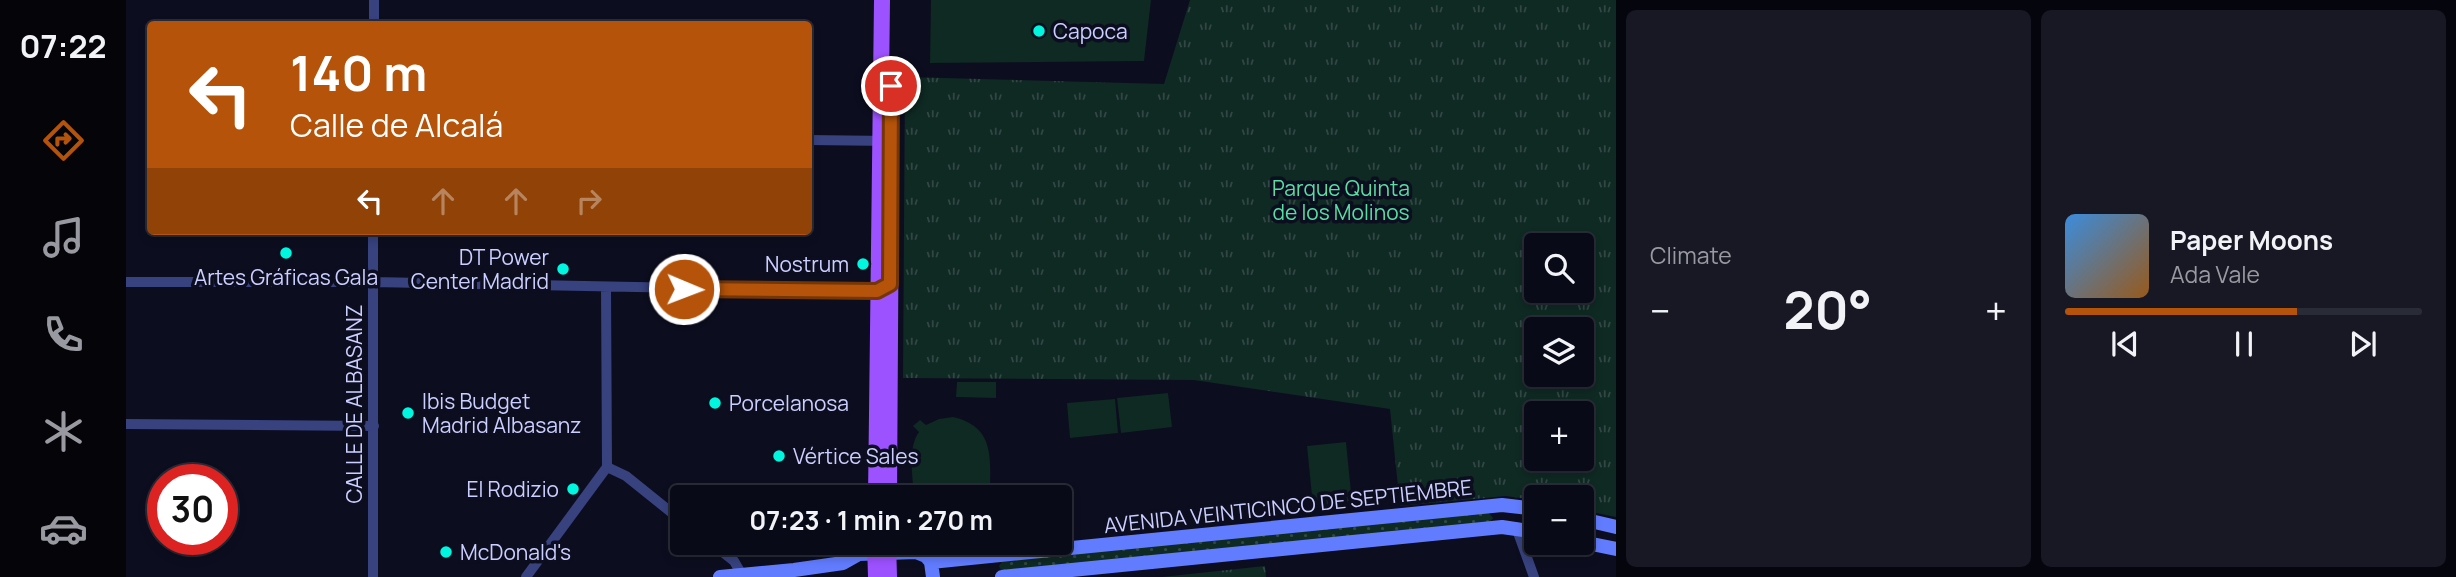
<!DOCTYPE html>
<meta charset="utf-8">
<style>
body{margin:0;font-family:Manrope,sans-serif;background:#171824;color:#f1f3f6;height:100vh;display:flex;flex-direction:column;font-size:26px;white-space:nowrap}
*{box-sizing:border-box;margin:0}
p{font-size:23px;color:#999aa1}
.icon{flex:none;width:38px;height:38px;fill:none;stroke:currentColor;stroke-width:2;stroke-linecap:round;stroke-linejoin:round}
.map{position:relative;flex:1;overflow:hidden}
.drawer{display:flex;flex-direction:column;gap:10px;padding:10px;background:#05060d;width:840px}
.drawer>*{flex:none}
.hud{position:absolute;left:21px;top:21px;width:665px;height:214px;border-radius:7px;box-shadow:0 4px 10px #0003,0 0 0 2px #292b36;background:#b45309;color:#fff;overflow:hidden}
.controls{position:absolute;left:1398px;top:233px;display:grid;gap:14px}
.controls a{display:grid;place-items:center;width:70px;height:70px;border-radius:7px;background:#090a17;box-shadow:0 4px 10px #0003,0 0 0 2px #292b36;font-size:35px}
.speed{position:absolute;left:21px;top:464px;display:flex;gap:14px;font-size:35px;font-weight:700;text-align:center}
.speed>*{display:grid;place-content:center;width:91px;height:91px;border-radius:50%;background:#090a17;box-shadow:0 4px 10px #0003,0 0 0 2px #292b36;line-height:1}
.speed .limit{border:10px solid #d22;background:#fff;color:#111}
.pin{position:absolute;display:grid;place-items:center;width:60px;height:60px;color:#fff;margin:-30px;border:4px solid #fff;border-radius:50%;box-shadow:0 2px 7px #0007}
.me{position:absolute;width:77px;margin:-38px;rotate:91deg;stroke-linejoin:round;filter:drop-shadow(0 0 5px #0008)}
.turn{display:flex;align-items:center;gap:24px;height:147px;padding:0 28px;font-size:32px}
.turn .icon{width:91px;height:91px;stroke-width:2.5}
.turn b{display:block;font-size:49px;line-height:60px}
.lanes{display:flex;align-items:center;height:66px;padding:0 28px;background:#0003;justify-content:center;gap:35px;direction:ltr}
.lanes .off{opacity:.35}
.big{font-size:52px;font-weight:700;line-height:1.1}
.drawer .tile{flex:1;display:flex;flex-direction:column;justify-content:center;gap:10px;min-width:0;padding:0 24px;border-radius:10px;background:#171824}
.song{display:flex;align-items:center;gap:21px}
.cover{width:84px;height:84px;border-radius:10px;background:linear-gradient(135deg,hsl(210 70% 55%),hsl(30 70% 35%))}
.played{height:7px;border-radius:4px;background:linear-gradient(90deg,#b45309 65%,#292b36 65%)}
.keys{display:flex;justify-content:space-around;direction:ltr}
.heat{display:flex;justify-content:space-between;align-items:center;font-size:38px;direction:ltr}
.drawer .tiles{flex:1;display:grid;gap:10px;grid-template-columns:repeat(2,1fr)}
.trip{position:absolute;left:544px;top:485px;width:402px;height:70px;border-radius:7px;background:#090a17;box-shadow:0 4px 10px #0003,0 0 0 2px #292b36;font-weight:700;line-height:70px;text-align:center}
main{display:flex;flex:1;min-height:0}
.tab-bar{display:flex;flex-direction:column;width:126px;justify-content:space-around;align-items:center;background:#040409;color:#999aa1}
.tab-bar .icon{width:49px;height:49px}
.tab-bar .current{color:#b45309}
.tab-bar b{font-size:32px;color:#f1f3f6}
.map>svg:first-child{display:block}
</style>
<main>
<nav class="tab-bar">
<b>07:22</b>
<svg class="icon current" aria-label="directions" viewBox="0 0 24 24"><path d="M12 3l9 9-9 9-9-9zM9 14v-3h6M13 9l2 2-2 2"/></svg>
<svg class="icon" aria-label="music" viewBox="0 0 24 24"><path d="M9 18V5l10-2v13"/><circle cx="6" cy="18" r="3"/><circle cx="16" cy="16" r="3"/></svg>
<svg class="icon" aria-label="phone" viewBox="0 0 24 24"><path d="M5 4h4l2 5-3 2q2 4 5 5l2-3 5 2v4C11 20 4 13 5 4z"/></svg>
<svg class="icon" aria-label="climate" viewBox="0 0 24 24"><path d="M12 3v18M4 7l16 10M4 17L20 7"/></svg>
<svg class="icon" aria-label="car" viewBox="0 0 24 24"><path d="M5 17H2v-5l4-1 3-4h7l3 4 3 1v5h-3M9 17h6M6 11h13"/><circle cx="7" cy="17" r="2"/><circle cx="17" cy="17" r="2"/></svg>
</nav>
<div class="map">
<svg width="1490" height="577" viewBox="0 0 1490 577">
<defs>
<pattern id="grass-dots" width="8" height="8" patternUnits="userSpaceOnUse" patternTransform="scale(1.75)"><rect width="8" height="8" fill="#0f2923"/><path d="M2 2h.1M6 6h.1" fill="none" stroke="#314744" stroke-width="1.8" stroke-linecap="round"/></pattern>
<pattern id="park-tufts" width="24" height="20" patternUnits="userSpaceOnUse" patternTransform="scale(1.75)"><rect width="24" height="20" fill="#0f2923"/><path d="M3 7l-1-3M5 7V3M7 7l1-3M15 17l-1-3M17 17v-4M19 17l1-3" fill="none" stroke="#314744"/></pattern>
</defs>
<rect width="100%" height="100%" fill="#0c0d1f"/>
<path fill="url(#grass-dots)" d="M 1362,512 L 1367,518 L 1364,522 L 876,572 L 873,566 L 877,560 Z"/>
<path fill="url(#park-tufts)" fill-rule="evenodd" d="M 1064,0 L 1490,0 L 1490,517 L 1456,510 L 1456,497 L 1410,497 L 1410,500 L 1380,496 L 1274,506 L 1264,409 L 1068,380 L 777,378 L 779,77 L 1038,84 ZM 1410,245 L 1456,245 L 1456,290 L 1410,290 ZM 1410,329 L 1456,329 L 1456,374 L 1410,374 ZM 1410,413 L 1456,413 L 1456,458 L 1410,458 Z
M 1139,566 L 1140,577 L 1036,577 Z"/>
<path fill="#0f2923" d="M 805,0 L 1025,0 L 1018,61 L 804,63 Z
M 831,382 L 870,382 L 870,398 L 830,397 Z
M 1042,393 L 1046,427 L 995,433 L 991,398 Z
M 989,399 L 992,433 L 944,438 L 941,403 Z
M 827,417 C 870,427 864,459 864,495 L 866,497 L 788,497 C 787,478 781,448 793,432 L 787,426 L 794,420 L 800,425 L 813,419 Z
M 1220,442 L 1226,502 L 1187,506 L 1181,446 Z"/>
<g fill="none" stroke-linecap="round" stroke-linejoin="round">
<path stroke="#37427f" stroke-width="10" d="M 248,24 L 248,0
M 682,140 L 765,141
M 0,282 L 247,282 L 714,291 L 751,291 L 756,288
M 480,288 L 481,467 L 500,476 L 556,521
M 0,424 L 248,426
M 1390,527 L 1408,577
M 584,542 L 608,561 L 616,575
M 247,577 L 247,231
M 400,577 L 481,467"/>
<path stroke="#627cff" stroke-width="14" d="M 1456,519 L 1490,527
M 1456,542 L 1490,549
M 805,562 L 1376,505 L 1410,509
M 594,577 L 668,570 L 717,563 L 733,554 L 790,552 L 800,556 L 805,562 L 807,577
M 876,577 L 1376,527 L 1410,532"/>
<path stroke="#9d52ff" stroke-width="16" d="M 750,497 L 756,0
M 763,497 L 765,177
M 749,542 L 750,577
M 762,542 L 763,577"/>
</g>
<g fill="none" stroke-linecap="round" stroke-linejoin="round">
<defs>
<path id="route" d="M 558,289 L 751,291 L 764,284 L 765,86"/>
</defs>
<use href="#route" stroke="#753606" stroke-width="18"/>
<use href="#route" stroke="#b45309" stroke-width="12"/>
</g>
<g fill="#00f6df" stroke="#0c0d1f" stroke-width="2.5">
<circle cx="913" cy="31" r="7"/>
<circle cx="160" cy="253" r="7"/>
<circle cx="737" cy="264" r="7"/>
<circle cx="437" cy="269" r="7"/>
<circle cx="589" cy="403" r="7"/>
<circle cx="282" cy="413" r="7"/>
<circle cx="653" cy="456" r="7"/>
<circle cx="447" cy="489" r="7"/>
<circle cx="320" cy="552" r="7"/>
</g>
<g text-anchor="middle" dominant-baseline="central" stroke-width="7" stroke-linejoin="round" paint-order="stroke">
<g font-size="21" fill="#cbcfff" stroke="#0c0d1f" text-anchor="start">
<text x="927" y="31">Capoca</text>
<text x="423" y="257" text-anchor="end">DT Power<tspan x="423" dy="24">Center Madrid</tspan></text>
<text x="723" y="264" text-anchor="end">Nostrum</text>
<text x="160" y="277" text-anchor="middle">Artes Gráficas Gala</text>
<text x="296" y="401">Ibis Budget<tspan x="296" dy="24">Madrid Albasanz</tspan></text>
<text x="603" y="403">Porcelanosa</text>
<text x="667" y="456">Vértice Sales</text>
<text x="433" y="489" text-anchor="end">El Rodizio</text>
<text x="334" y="552">McDonald's</text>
</g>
<g font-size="21" fill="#56dfa3" stroke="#0c0d1f">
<text x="1215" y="188">Parque Quinta<tspan x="1215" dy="24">de los Molinos</tspan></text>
</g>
<g font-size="21" fill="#cbcfff" stroke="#0c0d1f">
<text transform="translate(228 404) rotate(-90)">CALLE DE ALBASANZ</text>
<text transform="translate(1162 506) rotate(-6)">AVENIDA VEINTICINCO DE SEPTIEMBRE</text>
</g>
</g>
</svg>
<div class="controls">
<a><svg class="icon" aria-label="search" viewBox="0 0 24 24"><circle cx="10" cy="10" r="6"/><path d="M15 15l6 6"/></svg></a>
<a><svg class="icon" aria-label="layers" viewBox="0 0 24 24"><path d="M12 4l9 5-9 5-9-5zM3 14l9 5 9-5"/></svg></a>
<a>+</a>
<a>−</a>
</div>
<div class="speed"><div class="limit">30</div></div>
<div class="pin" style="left:765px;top:86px;background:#d93025"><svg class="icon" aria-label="arrive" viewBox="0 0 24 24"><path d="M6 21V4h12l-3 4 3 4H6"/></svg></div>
<svg class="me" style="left:558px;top:289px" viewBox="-20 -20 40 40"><circle r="17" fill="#b45309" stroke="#fff" stroke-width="3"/><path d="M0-11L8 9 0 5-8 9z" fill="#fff"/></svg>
<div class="trip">07:23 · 1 min · 270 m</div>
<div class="hud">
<div class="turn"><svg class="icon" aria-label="left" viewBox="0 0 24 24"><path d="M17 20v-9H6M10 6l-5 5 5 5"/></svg><div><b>140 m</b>Calle de Alcalá</div></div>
<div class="lanes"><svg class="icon" aria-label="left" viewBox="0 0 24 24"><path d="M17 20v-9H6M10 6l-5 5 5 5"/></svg><svg class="icon off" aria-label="ahead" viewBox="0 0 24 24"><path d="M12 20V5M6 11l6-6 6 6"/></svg><svg class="icon off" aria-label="ahead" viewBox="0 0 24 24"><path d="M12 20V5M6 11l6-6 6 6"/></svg><svg class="icon off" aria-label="right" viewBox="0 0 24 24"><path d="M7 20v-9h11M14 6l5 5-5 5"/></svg></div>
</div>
</div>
<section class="drawer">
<div class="tiles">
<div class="tile"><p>Climate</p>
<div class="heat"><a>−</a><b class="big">20°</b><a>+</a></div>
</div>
<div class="tile">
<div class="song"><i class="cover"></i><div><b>Paper Moons</b><p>Ada Vale</p></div></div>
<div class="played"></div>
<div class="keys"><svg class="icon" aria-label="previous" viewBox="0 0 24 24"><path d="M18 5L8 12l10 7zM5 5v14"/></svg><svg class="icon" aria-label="pause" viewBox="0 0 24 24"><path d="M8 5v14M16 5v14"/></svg><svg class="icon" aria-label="next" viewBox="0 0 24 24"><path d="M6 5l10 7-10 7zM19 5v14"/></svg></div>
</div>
</div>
</section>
</main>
